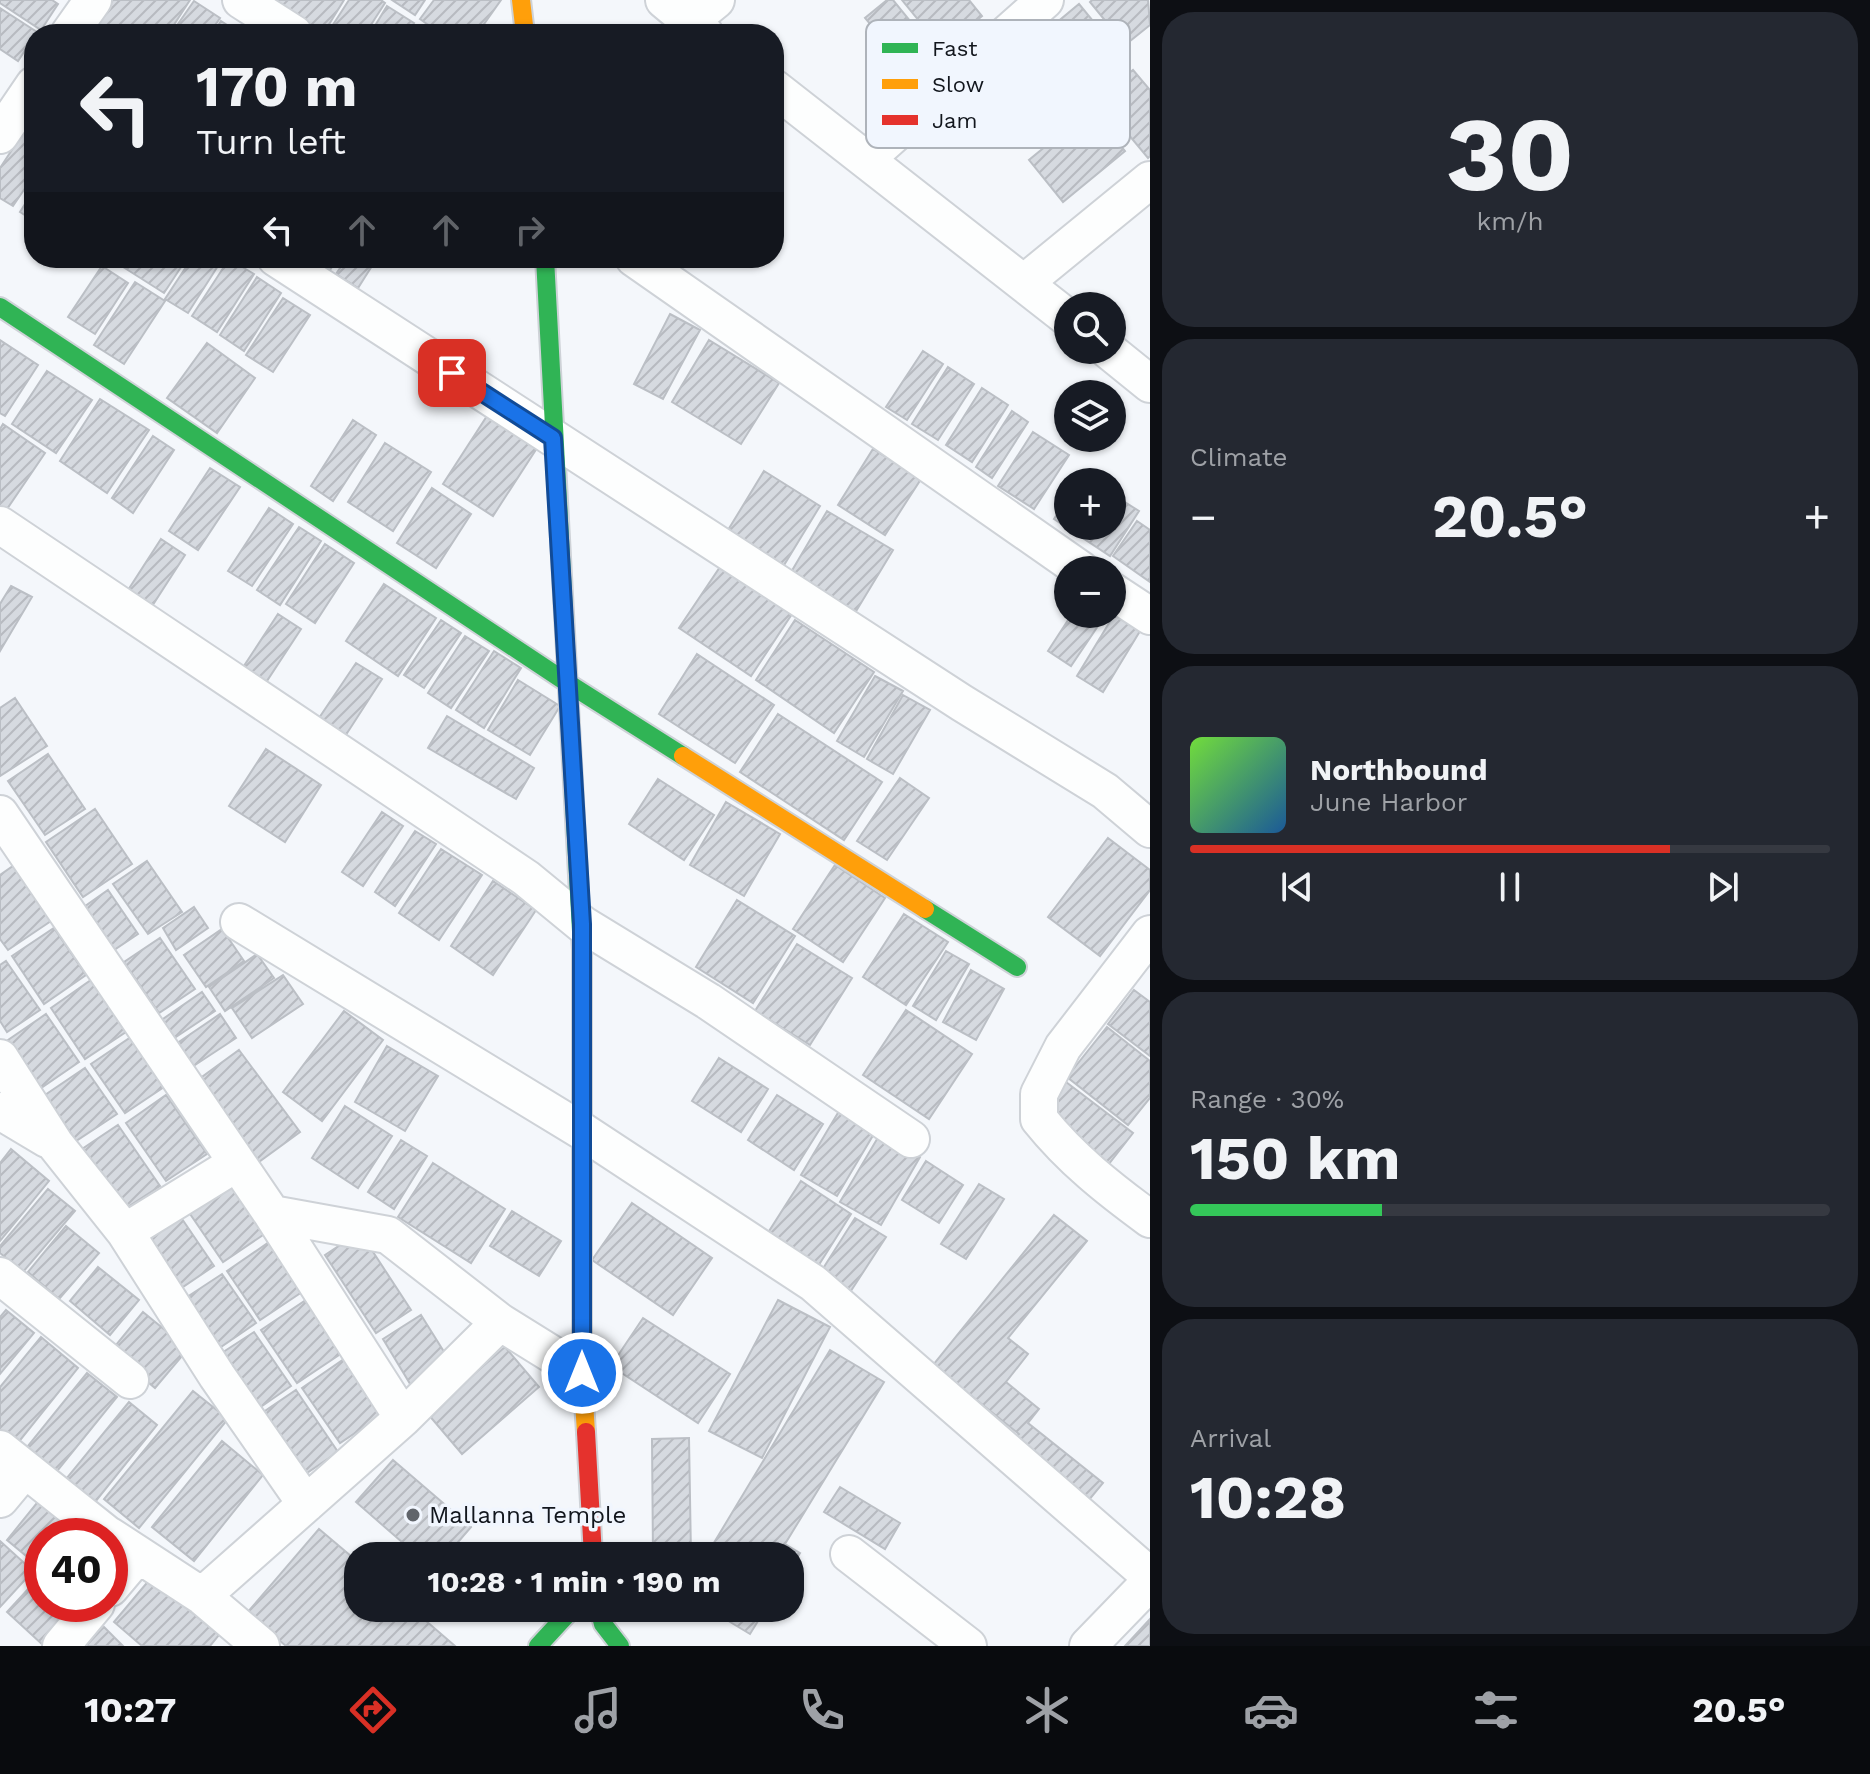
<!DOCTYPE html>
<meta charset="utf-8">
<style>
body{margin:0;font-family:"Work Sans",sans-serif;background:#242831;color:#f1f3f6;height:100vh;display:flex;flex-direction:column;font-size:30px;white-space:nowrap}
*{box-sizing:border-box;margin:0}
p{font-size:26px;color:#9ea1a6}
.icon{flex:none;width:44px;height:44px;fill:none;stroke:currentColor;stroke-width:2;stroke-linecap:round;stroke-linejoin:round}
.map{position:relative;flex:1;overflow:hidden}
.panel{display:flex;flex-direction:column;gap:12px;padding:12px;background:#0d0f14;width:720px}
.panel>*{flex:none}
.banner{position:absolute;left:24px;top:24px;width:760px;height:244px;border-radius:32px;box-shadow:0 2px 6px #0004;background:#171b24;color:#f1f3f6;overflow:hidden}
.fabs{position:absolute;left:1054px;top:292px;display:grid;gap:16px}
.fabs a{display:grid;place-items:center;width:72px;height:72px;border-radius:50%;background:#171b24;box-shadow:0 2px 6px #0004;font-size:40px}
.speed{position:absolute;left:24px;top:1518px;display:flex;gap:16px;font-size:40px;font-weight:700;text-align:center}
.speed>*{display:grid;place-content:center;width:104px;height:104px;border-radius:50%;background:#171b24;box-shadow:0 2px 6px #0004;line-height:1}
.speed .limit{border:12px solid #d22;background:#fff;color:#111}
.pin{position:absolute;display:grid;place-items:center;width:68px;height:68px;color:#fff;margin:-34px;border-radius:16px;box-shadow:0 4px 12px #0006}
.me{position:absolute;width:88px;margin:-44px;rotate:0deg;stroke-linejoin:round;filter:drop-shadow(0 0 6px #0008)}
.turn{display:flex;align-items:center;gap:28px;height:168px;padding:0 40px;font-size:36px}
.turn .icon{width:104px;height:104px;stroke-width:2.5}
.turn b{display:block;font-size:56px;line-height:68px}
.lanes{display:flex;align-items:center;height:76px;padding:0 40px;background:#0003;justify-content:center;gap:40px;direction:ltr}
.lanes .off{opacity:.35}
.big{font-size:60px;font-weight:700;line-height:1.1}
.panel .tile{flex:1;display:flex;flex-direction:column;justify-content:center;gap:12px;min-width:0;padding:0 28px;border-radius:32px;background:#242831}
.panel .dial{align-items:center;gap:0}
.dial b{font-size:104px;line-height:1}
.song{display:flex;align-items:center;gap:24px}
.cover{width:96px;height:96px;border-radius:12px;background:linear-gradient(135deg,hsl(100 70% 55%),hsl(210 70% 35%))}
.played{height:8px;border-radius:4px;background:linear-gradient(90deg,#d93025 75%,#363941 75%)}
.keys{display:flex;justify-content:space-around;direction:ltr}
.heat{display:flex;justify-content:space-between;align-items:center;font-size:44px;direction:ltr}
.charge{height:12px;border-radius:6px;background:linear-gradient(90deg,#34c759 30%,#363941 0)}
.trip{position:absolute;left:344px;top:1542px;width:460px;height:80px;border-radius:32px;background:#171b24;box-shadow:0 2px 6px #0004;font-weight:700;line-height:80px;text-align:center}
.menu{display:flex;height:128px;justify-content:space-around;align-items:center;background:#090b0e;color:#9ea1a6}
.menu .icon{width:56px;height:56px}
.menu .active{color:#d93025}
.menu b{font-size:36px;color:#f1f3f6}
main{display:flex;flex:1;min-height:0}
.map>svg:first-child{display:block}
</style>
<main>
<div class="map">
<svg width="1150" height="1646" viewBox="0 0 1150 1646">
<defs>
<pattern id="building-hatch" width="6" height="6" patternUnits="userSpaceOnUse" patternTransform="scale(2)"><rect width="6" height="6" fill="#d6dae0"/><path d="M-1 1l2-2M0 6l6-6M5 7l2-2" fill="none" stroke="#b7bac0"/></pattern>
</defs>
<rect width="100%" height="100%" fill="#f4f7fb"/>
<path fill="url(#building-hatch)" stroke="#bbbfc5" stroke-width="2" d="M 0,0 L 52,0 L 58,4 L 41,30 L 0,3 Z
M 113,0 L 190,0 L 168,34 L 112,34 L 97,24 Z
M 278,0 L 344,0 L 323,34 L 318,34 L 274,6 Z
M 349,0 L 381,0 L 385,3 L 365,34 L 327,34 Z
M 392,0 L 425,0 L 415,15 Z
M 434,0 L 501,0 L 477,34 L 441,34 L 420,19 Z
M 887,0 L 893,0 L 933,49 L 908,69 L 865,18 Z
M 902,0 L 969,0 L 982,16 L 942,49 Z
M 1092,0 L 1148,0 L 1150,25 L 1125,45 L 1090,2 Z
M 194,1 L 220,18 L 209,34 L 171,34 Z
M 1079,4 L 1116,49 L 1080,79 L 1043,34 Z
M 387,6 L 414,23 L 407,34 L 370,34 Z
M 0,8 L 37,32 L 18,61 L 0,49 Z
M 221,21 L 241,34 L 213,34 Z
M 1133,70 L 1150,90 L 1150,156 L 1148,158 L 1098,98 Z
M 1091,109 L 1125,151 L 1063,202 L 1029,160 Z
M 25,130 L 34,136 L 34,175 L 13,206 L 0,198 L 0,168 Z
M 34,190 L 34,221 L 20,212 Z
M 113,258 L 187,258 L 164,293 L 112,260 Z
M 192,258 L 223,258 L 188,313 L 165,299 Z
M 304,258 L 338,258 L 328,273 Z
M 347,258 L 377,258 L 358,288 L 336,274 Z
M 229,259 L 254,274 L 217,332 L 192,316 Z
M 102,266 L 128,283 L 95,334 L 68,317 Z
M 257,277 L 281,293 L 244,351 L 220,335 Z
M 135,282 L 165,301 L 124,364 L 94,345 Z
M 283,298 L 310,315 L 273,372 L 246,355 Z
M 670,314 L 700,330 L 663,399 L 634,384 Z
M 0,340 L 38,365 L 5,416 L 0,413 Z
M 709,340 L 779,383 L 741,444 L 672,402 Z
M 207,343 L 255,378 L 217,433 L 167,398 Z
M 923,351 L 943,364 L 907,420 L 886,407 Z
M 948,367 L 974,384 L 938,440 L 912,424 Z
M 47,371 L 92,400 L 56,453 L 12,424 Z
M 982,388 L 1008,405 L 972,462 L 946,445 Z
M 100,399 L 149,430 L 107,493 L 60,461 Z
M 1012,411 L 1028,422 L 992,478 L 976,467 Z
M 487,416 L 537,448 L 493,516 L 443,484 Z
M 353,420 L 376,435 L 333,501 L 311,486 Z
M 3,424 L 45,453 L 5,512 L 0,509 L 0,429 Z
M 1033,432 L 1069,455 L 1034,509 L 998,486 Z
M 153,436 L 174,450 L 133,513 L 112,498 Z
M 385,443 L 431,472 L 393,531 L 348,502 Z
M 873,449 L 921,479 L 885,535 L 838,505 Z
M 210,468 L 240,487 L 198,550 L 169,531 Z
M 764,471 L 820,506 L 781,570 L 725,535 Z
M 432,488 L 471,514 L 436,568 L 397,543 Z
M 1112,494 L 1139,511 L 1110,556 L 1054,519 L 1068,497 L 1068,526 L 1112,526 Z
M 269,508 L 293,524 L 252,586 L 228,571 Z
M 827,511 L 893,550 L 855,613 L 790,574 Z
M 1137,521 L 1150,530 L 1150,582 L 1113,556 Z
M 299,527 L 321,541 L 280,605 L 257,590 Z
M 161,539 L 185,555 L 145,617 L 121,601 Z
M 325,544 L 354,563 L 315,623 L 286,604 Z
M 720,567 L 792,614 L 751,676 L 679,628 Z
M 384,584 L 436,618 L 398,676 L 346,641 Z
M 11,586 L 32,597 L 0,651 L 0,604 Z
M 278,614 L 301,629 L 261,690 L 238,675 Z
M 1072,614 L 1106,614 L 1071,666 L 1048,651 Z
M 1114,615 L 1140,631 L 1103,692 L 1077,676 Z
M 441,620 L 461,633 L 424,688 L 404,675 Z
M 795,620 L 874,672 L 834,733 L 756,680 Z
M 465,636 L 489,651 L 451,708 L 428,693 Z
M 494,651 L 521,668 L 484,728 L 456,710 Z
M 697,654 L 774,705 L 735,763 L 659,714 Z
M 356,663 L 382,679 L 342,741 L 315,724 Z
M 875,676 L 903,691 L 864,757 L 837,741 Z
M 518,680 L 560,706 L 530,755 L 488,730 Z
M 903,695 L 930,710 L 893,774 L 867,759 Z
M 15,698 L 47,746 L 0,776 L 0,708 Z
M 778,714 L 882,782 L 844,840 L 740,772 Z
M 447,716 L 534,768 L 516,799 L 428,748 Z
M 266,749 L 321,785 L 285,842 L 229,806 Z
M 48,754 L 85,809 L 45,835 L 8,781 Z
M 900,778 L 929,798 L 887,860 L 857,841 Z
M 658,779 L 714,815 L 684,860 L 629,824 Z
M 726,802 L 780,834 L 744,896 L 690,865 Z
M 95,809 L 132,864 L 83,897 L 46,842 Z
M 382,812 L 403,826 L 363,886 L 342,872 Z
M 415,831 L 436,844 L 395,906 L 375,892 Z
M 1108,838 L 1150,870 L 1150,890 L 1100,956 L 1048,917 Z
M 441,849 L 482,875 L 439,940 L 399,913 Z
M 147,861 L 182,912 L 148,934 L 113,884 Z
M 835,865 L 885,898 L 843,962 L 793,929 Z
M 13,866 L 51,921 L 8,950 L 0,939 L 0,875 Z
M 493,881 L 536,910 L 493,975 L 451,946 Z
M 108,890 L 138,934 L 111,952 L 81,909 Z
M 737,900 L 795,936 L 753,1003 L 696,967 Z
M 194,907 L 208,928 L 176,950 L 163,928 Z
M 904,914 L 948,942 L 906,1005 L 863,977 Z
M 54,928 L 86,975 L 44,1004 L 12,956 Z
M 222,929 L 244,961 L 206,987 L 184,955 Z
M 160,938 L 195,989 L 159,1013 L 124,962 Z
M 797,944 L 852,978 L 810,1045 L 755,1011 Z
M 946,951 L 969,964 L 936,1020 L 913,1006 Z
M 257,954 L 274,978 L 225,1011 L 209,987 Z
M 6,961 L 40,1010 L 7,1032 L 0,1021 L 0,965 Z
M 971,970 L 1004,989 L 976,1040 L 943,1022 Z
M 283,975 L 303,1004 L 252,1038 L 232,1008 Z
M 91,980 L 126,1032 L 85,1059 L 51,1008 Z
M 1134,990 L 1150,1002 L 1150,1056 L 1108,1024 Z
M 202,992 L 215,1011 L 173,1039 L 160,1021 Z
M 906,1010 L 972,1054 L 929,1119 L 863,1075 Z
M 344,1011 L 383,1040 L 322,1121 L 283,1092 Z
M 46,1014 L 79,1062 L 41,1088 L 8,1040 Z
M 220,1014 L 236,1038 L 189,1069 L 173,1046 Z
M 1107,1027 L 1150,1061 L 1150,1098 L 1128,1125 L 1067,1077 Z
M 134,1035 L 167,1085 L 125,1113 L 91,1064 Z
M 387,1046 L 438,1076 L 405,1131 L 355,1102 Z
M 239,1050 L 300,1132 L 256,1164 L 195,1082 Z
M 719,1058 L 768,1089 L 741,1132 L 692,1101 Z
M 85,1068 L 117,1114 L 76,1141 L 45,1095 Z
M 1066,1082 L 1133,1133 L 1108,1165 L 1042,1114 Z
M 166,1095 L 207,1154 L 166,1181 L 126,1123 Z
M 777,1095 L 823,1124 L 794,1170 L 748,1140 Z
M 345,1106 L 392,1136 L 358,1188 L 312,1158 Z
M 839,1111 L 875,1132 L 837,1196 L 801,1175 Z
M 118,1125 L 160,1186 L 120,1212 L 79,1151 Z
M 880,1134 L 920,1157 L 881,1225 L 840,1202 Z
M 401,1140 L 427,1156 L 394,1209 L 368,1192 Z
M 11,1149 L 49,1181 L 0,1241 L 0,1163 Z
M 926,1161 L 963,1185 L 939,1223 L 902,1200 Z
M 433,1163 L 505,1209 L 471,1263 L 398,1217 Z
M 230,1179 L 266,1233 L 223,1262 L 186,1208 Z
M 801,1181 L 851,1214 L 815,1271 L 764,1239 Z
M 979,1184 L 1004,1199 L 966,1259 L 941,1244 Z
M 48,1189 L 75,1211 L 23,1272 L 0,1253 L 0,1246 Z
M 632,1203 L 712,1258 L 673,1315 L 592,1260 Z
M 512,1211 L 561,1241 L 539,1276 L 490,1246 Z
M 178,1213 L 214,1266 L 174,1293 L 138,1239 Z
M 1054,1215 L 1087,1241 L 1008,1338 L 1028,1354 L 1006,1382 L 1039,1409 L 1028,1423 L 1103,1483 L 1088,1501 L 1013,1440 L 1019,1434 L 933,1365 Z
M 855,1218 L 886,1237 L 847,1297 L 817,1278 Z
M 66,1226 L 99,1253 L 59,1299 L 28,1272 Z
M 360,1232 L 411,1310 L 376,1333 L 325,1255 Z
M 275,1238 L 308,1288 L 260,1320 L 227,1271 Z
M 98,1267 L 139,1300 L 110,1335 L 70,1301 Z
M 222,1274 L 256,1323 L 212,1353 L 178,1303 Z
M 309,1298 L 345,1351 L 297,1383 L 261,1330 Z
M 778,1300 L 830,1327 L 762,1458 L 709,1431 Z
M 6,1310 L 34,1333 L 0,1374 L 0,1317 Z
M 143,1312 L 188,1349 L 155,1388 L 111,1351 Z
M 421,1315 L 451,1363 L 412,1387 L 383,1339 Z
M 643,1318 L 730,1374 L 698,1423 L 611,1366 Z
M 254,1332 L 291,1386 L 252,1413 L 214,1358 Z
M 41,1337 L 78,1368 L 17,1444 L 0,1431 L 0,1387 Z
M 505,1347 L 539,1387 L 462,1454 L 428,1414 Z
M 830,1350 L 884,1382 L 785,1544 L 800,1553 L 790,1569 L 790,1556 L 706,1556 Z
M 347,1357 L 385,1413 L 340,1443 L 302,1388 Z
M 87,1373 L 117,1397 L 53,1476 L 23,1452 Z
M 296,1390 L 338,1452 L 298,1479 L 256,1417 Z
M 193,1391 L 228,1419 L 139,1528 L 104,1499 Z
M 129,1402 L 157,1425 L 95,1502 L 66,1479 Z
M 689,1438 L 691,1556 L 653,1556 L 652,1439 Z
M 222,1441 L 263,1475 L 194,1561 L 152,1527 Z
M 393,1460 L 471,1527 L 446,1556 L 418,1556 L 356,1502 Z
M 840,1487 L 900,1523 L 885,1549 L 824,1512 Z
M 41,1498 L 78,1528 L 71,1536 L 42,1536 L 42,1569 L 7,1540 Z
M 319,1529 L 358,1562 L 358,1608 L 411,1608 L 455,1646 L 286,1646 L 247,1613 Z
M 0,1541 L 33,1571 L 0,1607 Z
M 41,1575 L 42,1604 L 72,1604 L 79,1610 L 44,1646 L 7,1612 Z
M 151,1578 L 219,1635 L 210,1646 L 142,1646 L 114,1622 Z
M 707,1608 L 766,1608 L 750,1634 Z
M 1150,1619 L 1150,1646 L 1125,1646 Z
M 104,1627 L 123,1646 L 86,1646 Z"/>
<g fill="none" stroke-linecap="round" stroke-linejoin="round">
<defs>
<path id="street" d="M 241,0 L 294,34
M 664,0 L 705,34
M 689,22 L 716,0
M 69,34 L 93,0
M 774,88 L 1068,318
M 0,135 L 34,85
M 866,159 L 1045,0
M 276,258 L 962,703 L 1105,791 L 1150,829
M 634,258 L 1081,570
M 1024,283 L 1150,180
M 1108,350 L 1150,384
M 0,525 L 526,878 L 582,924 L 708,1001 L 911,1139
M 1112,591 L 1150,616
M 0,814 L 272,1214 L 403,1418
M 239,922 L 582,1131 L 813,1283 L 1150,1576
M 1150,934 L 1063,1047 L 1039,1094 L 1039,1119 C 1071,1159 1109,1189 1150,1219
M 0,1058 L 55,1144 L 125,1232 L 217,1376 L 306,1504
M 0,1111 L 47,1139
M 272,1214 L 388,1235 L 500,1322 L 582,1373
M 125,1232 L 237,1163
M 0,1276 L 130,1380
M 0,1449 L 109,1536
M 0,1499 L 25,1469
M 110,1536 L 202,1596 L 261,1646
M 849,1554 L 968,1646
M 110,1588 L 137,1556
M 202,1596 L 403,1418 L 500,1322
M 61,1646 L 96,1604
M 1088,1646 L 1150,1582"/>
<path id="fast" d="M 545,258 L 582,950
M 0,307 L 566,682 L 683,756
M 925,909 L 1017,967
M 599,1608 L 603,1624 L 620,1646
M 538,1646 L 573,1608"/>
<path id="slow" d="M 521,0 L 525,34
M 683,756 L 925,909
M 582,950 L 582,1373 L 586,1432"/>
<path id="jam" d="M 586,1432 L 593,1556"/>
</defs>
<use href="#street" stroke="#ced2d7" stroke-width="40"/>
<use href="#fast" stroke="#ced2d7" stroke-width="22"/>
<use href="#slow" stroke="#ced2d7" stroke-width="22"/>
<use href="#jam" stroke="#ced2d7" stroke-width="22"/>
<use href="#street" stroke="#fdfefe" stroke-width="36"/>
<use href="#fast" stroke="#30b455" stroke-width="18"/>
<use href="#slow" stroke="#ff9f0a" stroke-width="18"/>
<use href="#jam" stroke="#e5322d" stroke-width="18"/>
</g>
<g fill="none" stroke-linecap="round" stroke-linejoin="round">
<defs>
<path id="route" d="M 452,373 L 553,438 L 582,924 L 582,1373"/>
</defs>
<use href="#route" stroke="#114b97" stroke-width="20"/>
<use href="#route" stroke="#1a73e8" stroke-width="14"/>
</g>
<circle fill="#61656b" stroke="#f1f6fe" stroke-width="3" cx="413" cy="1515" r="8"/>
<g text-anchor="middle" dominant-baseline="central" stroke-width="7" stroke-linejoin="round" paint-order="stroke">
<g font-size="24" fill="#12161d" stroke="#f1f6fe" text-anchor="start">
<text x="429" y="1515">Mallanna Temple</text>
</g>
</g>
<rect x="866" y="20" width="264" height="128" rx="12" fill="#f1f6fe" stroke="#aeb3ba" stroke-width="2"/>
<rect x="882" y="43" width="36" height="10" fill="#30b455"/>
<rect x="882" y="79" width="36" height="10" fill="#ff9f0a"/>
<rect x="882" y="115" width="36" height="10" fill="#e5322d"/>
<g font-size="22" fill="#12161d">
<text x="932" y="56">Fast</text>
<text x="932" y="92">Slow</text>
<text x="932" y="128">Jam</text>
</g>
</svg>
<div class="fabs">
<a><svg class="icon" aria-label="search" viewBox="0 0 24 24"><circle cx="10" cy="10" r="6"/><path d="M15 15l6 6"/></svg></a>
<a><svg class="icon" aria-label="layers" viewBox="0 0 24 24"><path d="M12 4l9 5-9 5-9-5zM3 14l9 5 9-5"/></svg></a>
<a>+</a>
<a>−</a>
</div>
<div class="speed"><div class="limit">40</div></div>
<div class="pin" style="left:452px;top:373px;background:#d93025"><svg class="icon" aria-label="arrive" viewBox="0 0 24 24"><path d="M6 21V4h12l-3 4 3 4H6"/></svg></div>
<svg class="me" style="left:582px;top:1373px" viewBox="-20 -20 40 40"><circle r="17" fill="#1a73e8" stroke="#fff" stroke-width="3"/><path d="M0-11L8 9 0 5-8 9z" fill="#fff"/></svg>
<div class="trip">10:28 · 1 min · 190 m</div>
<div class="banner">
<div class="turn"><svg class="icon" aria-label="left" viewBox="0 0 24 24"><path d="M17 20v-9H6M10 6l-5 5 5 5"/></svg><div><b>170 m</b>Turn left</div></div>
<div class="lanes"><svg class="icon" aria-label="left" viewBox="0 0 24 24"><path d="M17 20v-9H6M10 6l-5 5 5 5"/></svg><svg class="icon off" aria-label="ahead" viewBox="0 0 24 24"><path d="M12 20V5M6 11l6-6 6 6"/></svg><svg class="icon off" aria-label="ahead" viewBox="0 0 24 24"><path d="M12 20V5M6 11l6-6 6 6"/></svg><svg class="icon off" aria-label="right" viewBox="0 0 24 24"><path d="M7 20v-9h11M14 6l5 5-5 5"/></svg></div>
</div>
</div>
<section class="panel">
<div class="tile dial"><b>30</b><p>km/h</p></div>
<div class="tile"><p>Climate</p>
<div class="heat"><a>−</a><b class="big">20.5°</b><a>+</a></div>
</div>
<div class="tile">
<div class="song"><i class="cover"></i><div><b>Northbound</b><p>June Harbor</p></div></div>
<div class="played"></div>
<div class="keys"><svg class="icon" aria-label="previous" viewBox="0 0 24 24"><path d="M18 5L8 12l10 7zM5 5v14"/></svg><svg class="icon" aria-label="pause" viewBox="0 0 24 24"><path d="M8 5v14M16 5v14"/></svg><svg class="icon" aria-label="next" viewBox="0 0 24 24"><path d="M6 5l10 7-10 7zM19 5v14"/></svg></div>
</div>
<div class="tile"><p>Range · 30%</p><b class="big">150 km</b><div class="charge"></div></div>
<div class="tile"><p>Arrival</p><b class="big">10:28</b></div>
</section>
</main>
<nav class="menu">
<b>10:27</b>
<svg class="icon active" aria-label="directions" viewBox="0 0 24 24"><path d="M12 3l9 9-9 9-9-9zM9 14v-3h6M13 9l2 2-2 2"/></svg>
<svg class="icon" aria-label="music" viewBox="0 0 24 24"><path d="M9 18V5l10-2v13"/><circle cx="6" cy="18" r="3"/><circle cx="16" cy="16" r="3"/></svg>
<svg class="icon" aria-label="phone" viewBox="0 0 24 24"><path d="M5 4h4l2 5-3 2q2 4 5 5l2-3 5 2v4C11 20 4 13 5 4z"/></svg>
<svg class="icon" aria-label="climate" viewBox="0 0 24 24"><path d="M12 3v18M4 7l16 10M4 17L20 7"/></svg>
<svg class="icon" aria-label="car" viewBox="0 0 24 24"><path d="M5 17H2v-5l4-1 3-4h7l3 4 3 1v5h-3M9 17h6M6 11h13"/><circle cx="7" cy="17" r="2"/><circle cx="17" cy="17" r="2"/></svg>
<svg class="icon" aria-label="filters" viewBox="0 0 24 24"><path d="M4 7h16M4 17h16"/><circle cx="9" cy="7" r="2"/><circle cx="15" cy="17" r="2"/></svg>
<b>20.5°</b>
</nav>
